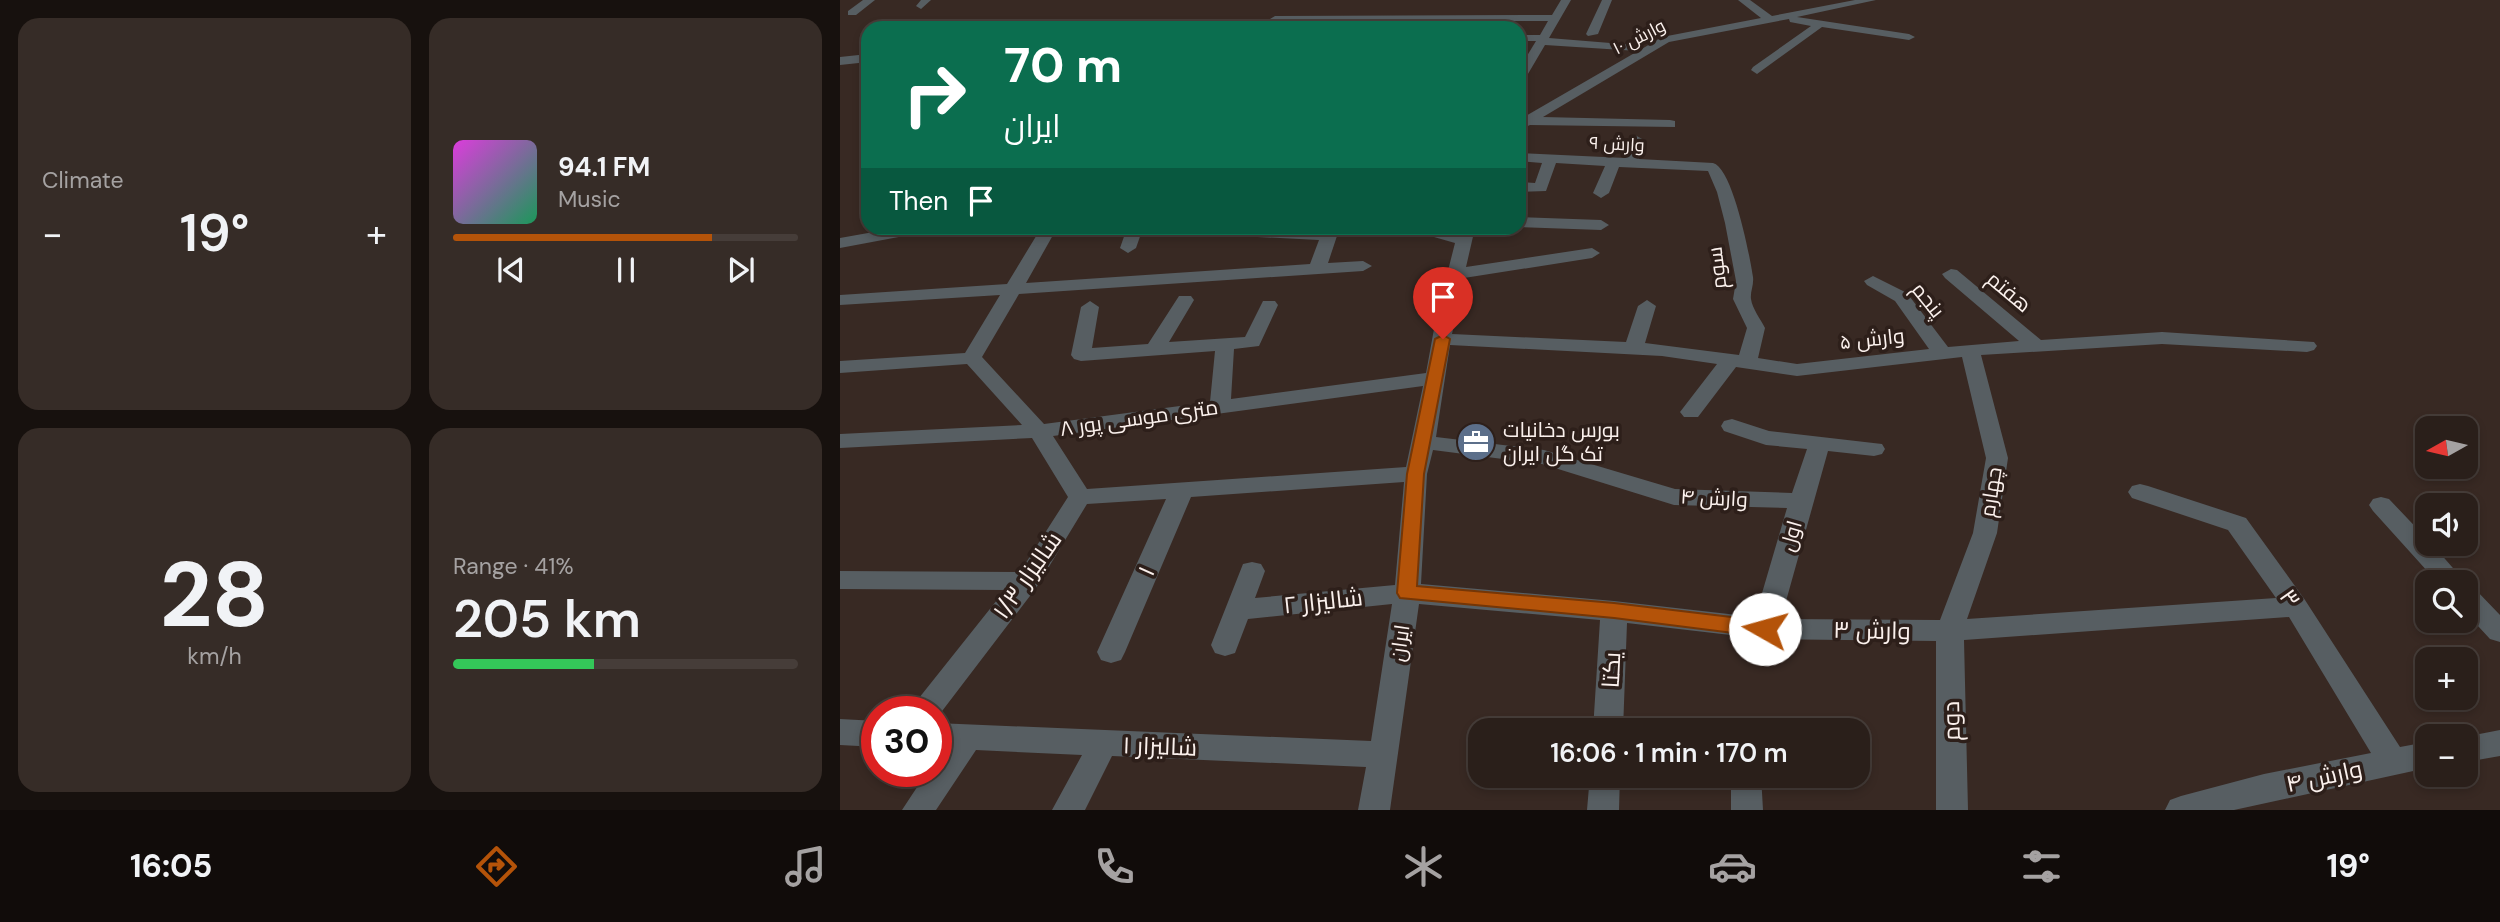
<!DOCTYPE html>
<meta charset="utf-8">
<style>
body{margin:0;font-family:"DM Sans",Cairo,sans-serif;background:#362c27;color:#f1f3f6;height:100vh;display:flex;flex-direction:column;font-size:26px;white-space:nowrap}
*{box-sizing:border-box;margin:0}
p{font-size:23px;color:#a5a2a2}
.icon{flex:none;width:38px;height:38px;fill:none;stroke:currentColor;stroke-width:2;stroke-linecap:round;stroke-linejoin:round}
.map{position:relative;flex:1;overflow:hidden}
.details{display:flex;flex-direction:column;gap:18px;padding:18px;background:#17110e;width:840px}
.details>*{flex:none}
.hud{position:absolute;left:21px;top:21px;width:665px;height:214px;border-radius:21px;box-shadow:0 4px 10px #0003,0 0 0 2px #463d39;background:#0b6e4f;color:#fff;overflow:hidden}
.needle{width:46px;rotate:262deg}
.fabs{position:absolute;left:1575px;top:416px;display:grid;gap:14px}
.fabs a{display:grid;place-items:center;width:63px;height:63px;border-radius:14px;background:#2a1f1a;box-shadow:0 4px 10px #0003,0 0 0 2px #463d39;font-size:35px}
.speed{position:absolute;left:21px;top:696px;display:flex;gap:14px;font-size:35px;font-weight:700;text-align:center}
.speed>*{display:grid;place-content:center;width:91px;height:91px;border-radius:50%;background:#2a1f1a;box-shadow:0 4px 10px #0003,0 0 0 2px #463d39;line-height:1}
.speed .limit{border:10px solid #d22;background:#fff;color:#111}
.pin{position:absolute;display:grid;place-items:center;width:60px;height:60px;color:#fff;margin:-72px -30px;border-radius:50% 50% 50% 0;rotate:-45deg;box-shadow:0 0 7px #0007}
.pin .icon{rotate:45deg}
.me{position:absolute;width:77px;margin:-38px;rotate:277deg;stroke-linejoin:round;filter:drop-shadow(0 0 5px #0008)}
.turn{display:flex;align-items:center;gap:24px;height:147px;padding:0 28px;font-size:32px}
.turn .icon{width:91px;height:91px;stroke-width:2.5}
.turn b{display:block;font-size:49px;line-height:60px}
.then{display:flex;align-items:center;height:66px;padding:0 28px;background:#0003;gap:14px;font-size:26px}
.big{font-size:52px;font-weight:600;line-height:1.1}
.details .widget{flex:1;display:flex;flex-direction:column;justify-content:center;gap:10px;min-width:0;padding:0 24px;border-radius:21px;background:#362c27}
.details .dial{align-items:center;gap:0}
.dial b{font-size:91px;line-height:1}
.song{display:flex;align-items:center;gap:21px}
.cover{width:84px;height:84px;border-radius:10px;background:linear-gradient(135deg,hsl(300 70% 55%),hsl(150 70% 35%))}
.played{height:7px;border-radius:4px;background:linear-gradient(90deg,#b45309 75%,#463d39 75%)}
.keys{display:flex;justify-content:space-around;direction:ltr}
.heat{display:flex;justify-content:space-between;align-items:center;font-size:38px;direction:ltr}
.charge{height:10px;border-radius:5px;background:linear-gradient(90deg,#34c759 41%,#463d39 0)}
.details .tiles{flex:1;display:grid;gap:18px;grid-template-columns:repeat(2,1fr)}
.trip{position:absolute;left:628px;top:718px;width:402px;height:70px;border-radius:21px;background:#2a1f1a;box-shadow:0 4px 10px #0003,0 0 0 2px #463d39;font-weight:600;line-height:70px;text-align:center}
.tabs{display:flex;height:112px;justify-content:space-around;align-items:center;background:#110c0a;color:#a5a2a2}
.tabs .icon{width:49px;height:49px}
.tabs .selected{color:#b45309}
.tabs b{font-size:32px;color:#f1f3f6}
main{display:flex;flex:1;min-height:0}
.map>svg:first-child{display:block}
</style>
<main>
<section class="details">
<div class="tiles">
<div class="widget"><p>Climate</p>
<div class="heat"><a>−</a><b class="big">19°</b><a>+</a></div>
</div>
<div class="widget">
<div class="song"><i class="cover"></i><div><b>94.1 FM</b><p>Music</p></div></div>
<div class="played"></div>
<div class="keys"><svg class="icon" aria-label="previous" viewBox="0 0 24 24"><path d="M18 5L8 12l10 7zM5 5v14"/></svg><svg class="icon" aria-label="pause" viewBox="0 0 24 24"><path d="M8 5v14M16 5v14"/></svg><svg class="icon" aria-label="next" viewBox="0 0 24 24"><path d="M6 5l10 7-10 7zM19 5v14"/></svg></div>
</div>
<div class="widget dial"><b>28</b><p>km/h</p></div>
<div class="widget"><p>Range · 41%</p><b class="big">205 km</b><div class="charge"></div></div>
</div>
</section>
<div class="map">
<svg width="1660" height="810" viewBox="0 0 1660 810">
<rect width="100%" height="100%" fill="#382923"/>
<g fill="none" stroke-linecap="round" stroke-linejoin="round">
<path fill="#575e62" fill-rule="evenodd" d="M 23,0 L 35,0 L 16,15 L 8,15 L 8,11 Z
M 81,0 L 91,0 L 81,9 L 76,6 Z
M 721,0 L 731,0 L 709,38 L 795,45 L 799,46 L 800,50 L 822,37 L 921,18 L 898,0 L 910,0 L 932,16 L 1015,0 L 1036,0 L 957,17 L 1069,34 L 1075,37 L 1069,40 L 982,27 L 917,74 L 911,70 L 913,67 L 971,26 L 950,22 L 949,19 L 829,42 L 703,117 L 830,120 L 835,121 L 835,127 L 690,125 L 679,130 L 679,120 L 798,51 L 705,45 L 685,79 L 679,83 L 679,69 L 696,41 L 679,41 L 679,35 L 700,35 L 708,21 L 435,22 L 430,19 L 435,16 L 712,15 Z
M 762,0 L 772,0 L 758,34 L 748,36 L 746,34 Z
M 28,54 L 28,62 L 0,65 L 0,57 Z
M 795,135 L 802,139 L 799,159 L 873,163 C 893,168 910,257 913,277 C 914,285 910,292 911,299 C 912,308 921,320 925,328 L 918,358 L 957,364 L 1089,349 L 1055,301 L 1027,285 L 1024,281 L 1033,276 L 1067,293 L 1108,347 L 1179,341 L 1105,278 L 1102,274 L 1111,269 L 1117,270 L 1201,340 L 1322,332 L 1474,342 L 1477,346 L 1474,350 L 1467,352 L 1322,344 L 1141,355 L 1168,458 L 1157,533 L 1127,619 L 1436,598 L 1388,530 L 1292,498 L 1288,492 L 1292,486 L 1300,484 L 1308,486 L 1406,518 L 1465,600 L 1560,747 L 1587,742 L 1587,768 L 1394,810 L 1325,810 L 1330,800 L 1341,796 L 1424,774 L 1531,753 L 1449,617 L 1124,640 L 1128,810 L 1096,810 L 1096,641 L 925,639 L 787,623 L 783,730 L 753,730 L 760,620 L 579,604 L 550,810 L 518,810 L 526,767 L 272,756 L 245,810 L 212,810 L 242,755 L 136,750 L 96,810 L 62,810 L 87,772 L 96,772 L 96,759 L 103,749 L 96,749 L 96,723 L 531,741 L 552,604 L 408,619 L 395,653 L 385,656 L 375,653 L 371,645 L 403,564 L 412,562 L 421,564 L 425,571 L 415,598 L 555,585 L 564,482 L 351,497 L 285,652 L 281,660 L 271,663 L 261,660 L 257,652 L 326,499 L 247,504 L 196,588 L 96,719 L 96,712 L 71,712 L 75,703 L 165,590 L 0,589 L 0,571 L 180,572 L 228,497 L 192,438 L 0,448 L 0,434 L 182,425 L 127,364 L 0,373 L 0,361 L 125,353 L 160,295 L 0,305 L 0,295 L 167,284 L 201,228 L 217,228 L 186,283 L 470,264 L 479,240 L 378,235 L 364,231 L 362,228 L 489,231 L 497,236 L 488,263 L 523,261 L 532,266 L 523,271 L 179,294 L 142,357 L 204,424 L 370,402 L 375,351 L 241,361 L 234,359 L 231,355 L 241,307 L 250,301 L 259,307 L 252,348 L 308,344 L 339,296 L 351,296 L 354,300 L 329,342 L 405,337 L 423,301 L 435,301 L 438,305 L 419,346 L 394,349 L 391,399 L 586,373 L 596,318 L 615,243 L 573,231 L 571,228 L 596,228 L 618,233 L 619,228 L 635,228 L 626,267 L 752,248 L 760,253 L 752,258 L 624,278 L 612,334 L 786,342 L 798,306 L 807,300 L 816,306 L 805,343 L 899,355 L 907,328 L 893,299 L 896,281 L 885,223 L 877,192 L 868,171 L 779,167 L 769,193 L 761,198 L 753,193 L 765,166 L 716,163 L 706,191 L 679,192 L 679,182 L 695,183 L 702,163 L 679,161 L 679,153 L 785,158 L 788,139 ZM 610,345 L 822,356 L 877,364 L 840,412 L 844,417 L 858,417 L 896,367 L 957,376 L 1122,357 L 1146,458 L 1133,533 L 1100,620 L 941,619 L 988,451 L 1034,456 L 1042,454 L 1045,449 L 1042,444 L 929,431 L 892,419 L 884,421 L 881,426 L 884,431 L 926,445 L 967,449 L 952,493 L 835,489 L 704,450 L 596,437 ZM 583,386 L 566,467 L 247,489 L 213,436 ZM 593,450 L 702,464 L 834,505 L 947,508 L 915,617 L 774,601 L 581,584 L 587,474 Z
M 679,217 L 761,220 L 769,225 L 761,230 L 679,227 Z
M 56,228 L 88,228 L 80,233 L 0,248 L 0,238 Z
M 287,228 L 303,228 L 296,248 L 288,253 L 280,248 Z
M 1541,497 L 1549,499 L 1587,539 L 1587,544 L 1592,544 L 1626,583 L 1598,583 L 1533,511 L 1529,505 L 1533,499 Z
M 1626,586 L 1635,589 L 1660,615 L 1660,642 L 1650,639 L 1626,613 Z
M 0,719 L 37,721 L 37,747 L 0,745 Z
M 1660,730 L 1660,756 L 1626,762 L 1624,737 Z
M 750,775 L 780,775 L 779,810 L 747,810 Z
M 891,775 L 921,775 L 923,810 L 891,810 Z"/>
</g>
<path fill="#b45309" stroke="#753606" stroke-width="2" d="M 603,335 L 610,339 L 584,474 L 577,586 L 774,603 L 925,621 L 932,624 L 935,629 L 932,635 L 925,637 L 774,618 L 560,598 L 557,593 L 567,474 L 595,339 Z"/>
<defs>
<symbol id="office-disc" viewBox="-11 -11 22 22"><circle r="9.5" fill="#5c6f8a" stroke="#2d1f1a"/><path d="M-6-3h4V-5.5h4V-3h4V5H-6ZM-1-4.5V-3h2v-1.5ZM-6 0V1H6V0Z" fill="#fff"/></symbol>
</defs>
<g fill-rule="evenodd">
<use href="#office-disc" x="614" y="420" width="44" height="44"/>
</g>
<g text-anchor="middle" dominant-baseline="central" stroke-width="7" stroke-linejoin="round" paint-order="stroke">
<g font-size="18" fill="#fbf1ed" stroke="#2d1f1a">
<text transform="translate(799 37) rotate(-27)">وارش ۱۰</text>
<text transform="translate(777 144) rotate(3)">وارش ۹</text>
</g>
<g font-size="21" fill="#fbf1ed" stroke="#2d1f1a">
<text transform="translate(877 268) rotate(-97)">سوم</text>
<text transform="translate(1169 292) rotate(40)">هفتم</text>
<text transform="translate(1088 300) rotate(51)">پنجم</text>
<text transform="translate(1032 339) rotate(-6)">وارش ۵</text>
<text transform="translate(299 418) rotate(-8)">۸ متری موسی پور</text>
<text transform="translate(1151 492) rotate(-81)">چهارم</text>
<text transform="translate(874 498) rotate(3)">وارش ۴</text>
<text transform="translate(951 536) rotate(-74)">اول</text>
<text transform="translate(560 643) rotate(-82)">ایران</text>
</g>
<g font-size="21" fill="#fbf1ed" stroke="#2d1f1a" text-anchor="start">
<text x="663" y="430">بورس دخانیات<tspan x="663" dy="24">تک گل ایران</tspan></text>
</g>
<g font-size="24" fill="#fbf1ed" stroke="#2d1f1a">
<text transform="translate(306 571) rotate(-66)">۱</text>
<text transform="translate(187 575) rotate(-55)">شالیزار ۱/۳</text>
<text transform="translate(1450 598) rotate(55)">۳</text>
<text transform="translate(483 601) rotate(-6)">شاليزار ۲</text>
<text transform="translate(1032 630) rotate(1)">وارش ۳</text>
<text transform="translate(771 670) rotate(-87)">يکتا</text>
<text transform="translate(1111 721) rotate(-91)">دوم</text>
<text transform="translate(320 746) rotate(2)">شاليزار ۱</text>
<text transform="translate(1484 776) rotate(-12)">وارش ۴</text>
</g>
</g>
</svg>
<div class="fabs">
<a><svg class="needle" viewBox="-14 -14 28 28"><path d="M0-13l5 13h-10z" fill="#e53935"/><path d="M0 13l5-13h-10z" fill="#a5a2a2"/></svg></a>
<a><svg class="icon" aria-label="sound" viewBox="0 0 24 24"><path d="M4 9h4l5-4v14l-5-4H4zM17 9q2 3 0 6"/></svg></a>
<a><svg class="icon" aria-label="search" viewBox="0 0 24 24"><circle cx="10" cy="10" r="6"/><path d="M15 15l6 6"/></svg></a>
<a>+</a>
<a>−</a>
</div>
<div class="speed"><div class="limit">30</div></div>
<div class="pin" style="left:603px;top:339px;background:#d93025"><svg class="icon" aria-label="arrive" viewBox="0 0 24 24"><path d="M6 21V4h12l-3 4 3 4H6"/></svg></div>
<svg class="me" style="left:925px;top:629px" viewBox="-20 -20 40 40"><circle r="19" fill="#fff"/><path d="M0-13L10 11 0 6-10 11z" fill="#b45309"/></svg>
<div class="trip">16:06 · 1 min · 170 m</div>
<div class="hud">
<div class="turn"><svg class="icon" aria-label="right" viewBox="0 0 24 24"><path d="M7 20v-9h11M14 6l5 5-5 5"/></svg><div><b>70 m</b>ایران</div></div>
<div class="then">Then<svg class="icon" aria-label="arrive" viewBox="0 0 24 24"><path d="M6 21V4h12l-3 4 3 4H6"/></svg></div>
</div>
</div>
</main>
<nav class="tabs">
<b>16:05</b>
<svg class="icon selected" aria-label="directions" viewBox="0 0 24 24"><path d="M12 3l9 9-9 9-9-9zM9 14v-3h6M13 9l2 2-2 2"/></svg>
<svg class="icon" aria-label="music" viewBox="0 0 24 24"><path d="M9 18V5l10-2v13"/><circle cx="6" cy="18" r="3"/><circle cx="16" cy="16" r="3"/></svg>
<svg class="icon" aria-label="phone" viewBox="0 0 24 24"><path d="M5 4h4l2 5-3 2q2 4 5 5l2-3 5 2v4C11 20 4 13 5 4z"/></svg>
<svg class="icon" aria-label="climate" viewBox="0 0 24 24"><path d="M12 3v18M4 7l16 10M4 17L20 7"/></svg>
<svg class="icon" aria-label="car" viewBox="0 0 24 24"><path d="M5 17H2v-5l4-1 3-4h7l3 4 3 1v5h-3M9 17h6M6 11h13"/><circle cx="7" cy="17" r="2"/><circle cx="17" cy="17" r="2"/></svg>
<svg class="icon" aria-label="filters" viewBox="0 0 24 24"><path d="M4 7h16M4 17h16"/><circle cx="9" cy="7" r="2"/><circle cx="15" cy="17" r="2"/></svg>
<b>19°</b>
</nav>
